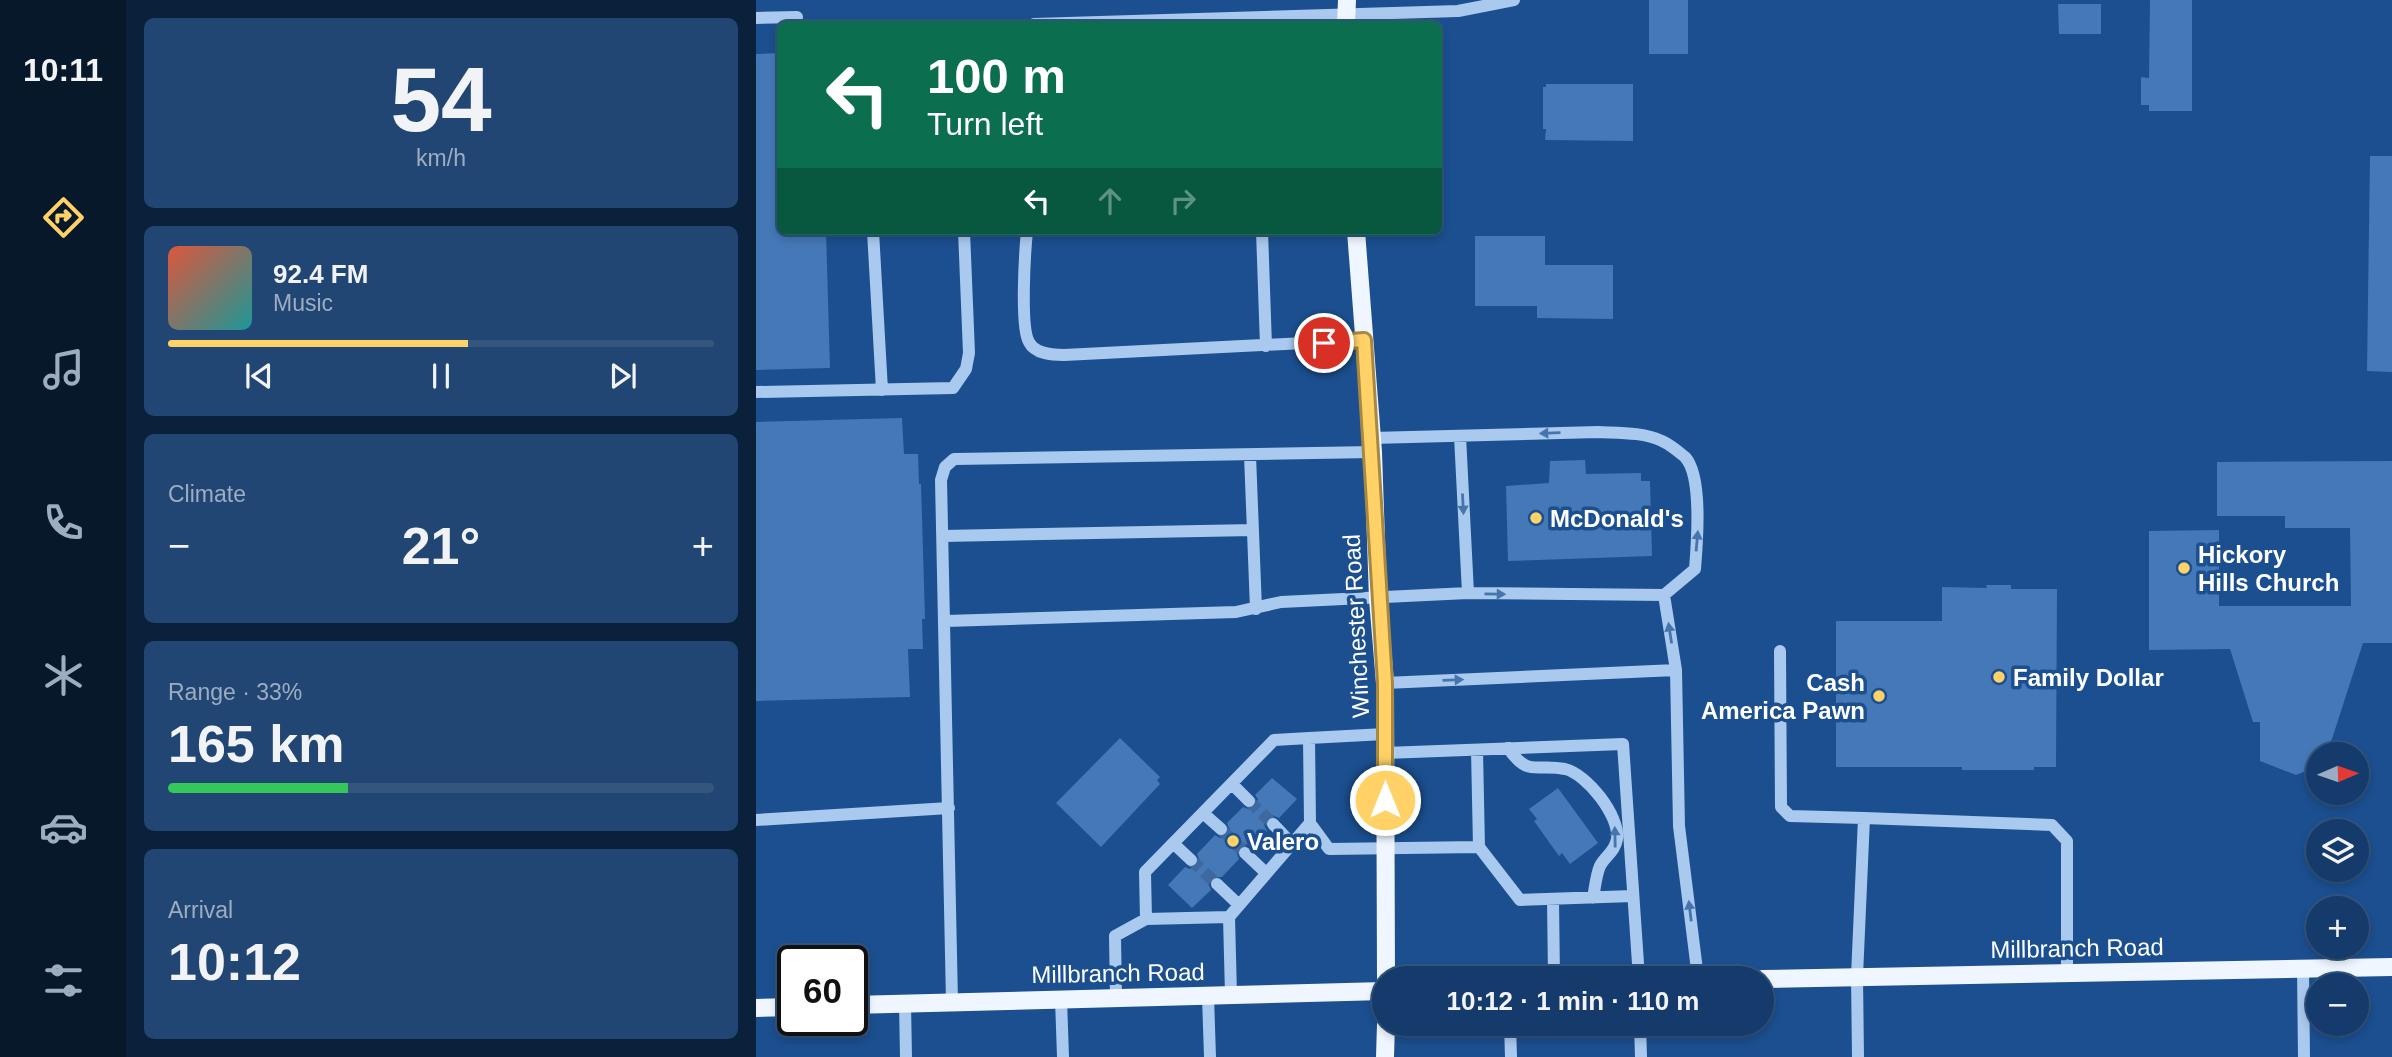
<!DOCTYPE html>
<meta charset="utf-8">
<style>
body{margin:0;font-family:Helvetica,sans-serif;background:#214673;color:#f1f3f6;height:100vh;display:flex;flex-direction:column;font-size:26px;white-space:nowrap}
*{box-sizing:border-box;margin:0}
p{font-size:23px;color:#9dadc1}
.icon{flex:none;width:38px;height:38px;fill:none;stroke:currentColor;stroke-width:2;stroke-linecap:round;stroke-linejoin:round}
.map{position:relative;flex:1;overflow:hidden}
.details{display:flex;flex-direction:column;gap:18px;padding:18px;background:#0b203b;width:630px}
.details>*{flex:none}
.top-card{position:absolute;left:21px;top:21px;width:665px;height:214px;border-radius:10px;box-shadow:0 4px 10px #0003,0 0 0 2px #33557e;background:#0b6e4f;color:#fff;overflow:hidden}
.needle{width:46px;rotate:88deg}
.fabs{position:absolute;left:1550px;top:742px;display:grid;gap:14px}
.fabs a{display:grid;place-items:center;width:63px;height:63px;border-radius:50%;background:#143b6b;box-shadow:0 4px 10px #0003,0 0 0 2px #33557e;font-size:35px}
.speed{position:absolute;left:21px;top:945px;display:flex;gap:14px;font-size:35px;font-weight:700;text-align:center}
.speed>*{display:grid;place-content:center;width:91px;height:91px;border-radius:50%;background:#143b6b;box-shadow:0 4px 10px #0003,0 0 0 2px #33557e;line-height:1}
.speed .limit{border:4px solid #111;border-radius:10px;background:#fff;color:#111}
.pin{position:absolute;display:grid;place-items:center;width:60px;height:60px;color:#fff;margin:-30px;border:4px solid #fff;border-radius:50%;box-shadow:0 2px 7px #0007}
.me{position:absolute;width:77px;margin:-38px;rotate:0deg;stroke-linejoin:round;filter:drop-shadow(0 0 5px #0008)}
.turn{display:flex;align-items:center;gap:24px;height:147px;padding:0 35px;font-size:32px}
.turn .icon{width:91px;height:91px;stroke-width:2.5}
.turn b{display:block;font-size:49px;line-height:60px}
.lanes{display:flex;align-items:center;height:66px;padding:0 35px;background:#0003;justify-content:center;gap:35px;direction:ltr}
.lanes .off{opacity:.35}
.big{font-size:52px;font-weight:800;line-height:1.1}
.details .tile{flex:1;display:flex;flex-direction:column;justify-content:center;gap:10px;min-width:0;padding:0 24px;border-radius:10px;background:#214673}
.details .dial{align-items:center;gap:0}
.dial b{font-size:91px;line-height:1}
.song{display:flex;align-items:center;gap:21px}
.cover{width:84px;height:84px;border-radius:10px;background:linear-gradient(135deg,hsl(10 70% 55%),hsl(180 70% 35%))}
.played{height:7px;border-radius:4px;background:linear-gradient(90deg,#ffd166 55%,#33557e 55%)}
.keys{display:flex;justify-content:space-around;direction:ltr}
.heat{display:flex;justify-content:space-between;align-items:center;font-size:38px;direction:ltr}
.charge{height:10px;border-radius:5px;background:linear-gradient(90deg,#34c759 33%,#33557e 0)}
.trip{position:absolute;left:616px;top:966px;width:402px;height:70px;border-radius:35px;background:#143b6b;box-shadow:0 4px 10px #0003,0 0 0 2px #33557e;font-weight:800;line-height:70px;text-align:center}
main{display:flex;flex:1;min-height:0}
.dock{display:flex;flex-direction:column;width:126px;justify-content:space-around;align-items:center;background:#08182b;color:#9dadc1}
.dock .icon{width:49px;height:49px}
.dock .selected{color:#ffd166}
.dock b{font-size:32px;color:#f1f3f6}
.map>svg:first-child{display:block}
</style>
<main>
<nav class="dock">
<b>10:11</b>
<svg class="icon selected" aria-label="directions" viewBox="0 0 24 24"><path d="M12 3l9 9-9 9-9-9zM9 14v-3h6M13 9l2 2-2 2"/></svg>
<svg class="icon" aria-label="music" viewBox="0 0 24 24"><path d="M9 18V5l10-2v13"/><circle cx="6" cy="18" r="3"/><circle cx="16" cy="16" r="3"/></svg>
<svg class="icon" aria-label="phone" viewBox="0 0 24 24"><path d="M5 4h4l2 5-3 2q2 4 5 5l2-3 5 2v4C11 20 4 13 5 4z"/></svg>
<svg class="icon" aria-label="climate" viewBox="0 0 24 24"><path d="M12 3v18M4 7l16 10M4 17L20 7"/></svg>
<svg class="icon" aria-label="car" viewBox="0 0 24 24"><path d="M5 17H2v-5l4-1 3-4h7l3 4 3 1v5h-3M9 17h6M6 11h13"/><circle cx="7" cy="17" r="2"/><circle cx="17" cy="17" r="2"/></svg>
<svg class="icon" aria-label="filters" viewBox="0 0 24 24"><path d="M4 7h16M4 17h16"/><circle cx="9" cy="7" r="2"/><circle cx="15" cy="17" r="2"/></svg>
</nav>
<section class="details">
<div class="tile dial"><b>54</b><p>km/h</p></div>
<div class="tile">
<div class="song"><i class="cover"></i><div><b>92.4 FM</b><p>Music</p></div></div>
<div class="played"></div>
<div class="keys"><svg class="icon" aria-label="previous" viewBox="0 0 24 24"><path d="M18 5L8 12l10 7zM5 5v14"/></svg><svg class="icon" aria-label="pause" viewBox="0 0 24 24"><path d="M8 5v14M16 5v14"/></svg><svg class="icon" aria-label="next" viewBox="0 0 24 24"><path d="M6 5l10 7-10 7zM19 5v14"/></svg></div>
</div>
<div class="tile"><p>Climate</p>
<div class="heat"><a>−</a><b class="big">21°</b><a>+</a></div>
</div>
<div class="tile"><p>Range · 33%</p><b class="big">165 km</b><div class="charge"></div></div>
<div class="tile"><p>Arrival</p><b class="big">10:12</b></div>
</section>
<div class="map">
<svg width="1636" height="1057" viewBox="0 0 1636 1057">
<rect width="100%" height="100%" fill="#1b4f8f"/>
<path fill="#4478b7" d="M 893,0 L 932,0 L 932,54 L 893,54 Z
M 1394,0 L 1436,0 L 1436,111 L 1393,111 L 1393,105 L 1385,105 L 1385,77 L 1393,78 Z
M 1302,4 L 1345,4 L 1345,34 L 1303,34 Z
M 24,53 L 24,231 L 70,231 L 74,368 L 0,370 L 0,54 Z
M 790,84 L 877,84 L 877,141 L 789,140 L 790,129 L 787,129 L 787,87 L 790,87 Z
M 1614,156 L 1636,156 L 1636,372 L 1611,371 Z
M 719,236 L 789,236 L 789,265 L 857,265 L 857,319 L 781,318 L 781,306 L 719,306 Z
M 146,418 L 148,454 L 162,454 L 163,484 L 165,484 L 169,619 L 166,619 L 167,649 L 152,649 L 154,697 L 0,701 L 0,422 Z
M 829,460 L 830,474 L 885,473 L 885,481 L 894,481 L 896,556 L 752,561 L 750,486 L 793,483 L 794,461 Z
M 1636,461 L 1636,643 L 1607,643 L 1575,742 L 1575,754 L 1563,754 L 1563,766 L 1540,775 L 1504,761 L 1504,722 L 1497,722 L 1474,649 L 1393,650 L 1393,531 L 1463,530 L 1463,606 L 1595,606 L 1594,528 L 1529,528 L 1529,516 L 1461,516 L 1461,462 Z
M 1230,585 L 1255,585 L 1255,589 L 1301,589 L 1300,767 L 1278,767 L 1278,770 L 1206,770 L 1206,767 L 1080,767 L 1080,621 L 1186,621 L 1186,587 L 1231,588 Z
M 364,738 L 404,777 L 401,780 L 404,784 L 345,847 L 300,803 Z
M 516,778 L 541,799 L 523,818 L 516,815 L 511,818 L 508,825 L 511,831 L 495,847 L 490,844 L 483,847 L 480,852 L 483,859 L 466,877 L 455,878 L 452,883 L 455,890 L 436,908 L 412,885 L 429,867 L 434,869 L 441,866 L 444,861 L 441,854 L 459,835 L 464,838 L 471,835 L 474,830 L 471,823 L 487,807 L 495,810 L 500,807 L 502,799 L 499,795 Z
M 802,788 L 842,843 L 814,864 L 806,853 L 803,856 L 778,821 L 781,819 L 773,809 Z"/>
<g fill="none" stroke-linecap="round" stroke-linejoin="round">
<path stroke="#3d69a0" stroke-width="12" stroke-dasharray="12 6" stroke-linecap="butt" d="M 493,801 L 517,824
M 465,829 L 489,853
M 435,860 L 461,884"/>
<path stroke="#a9c9ee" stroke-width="12" d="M 0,18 L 41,17
M 278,24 L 702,11 L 758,0
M 117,231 L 126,390
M 271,231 C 269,251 264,327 273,342 C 279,354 296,355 308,355 L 608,340
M 506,231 L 510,346
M 0,392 L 197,388 L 210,369 L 213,353 L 208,231
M 704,436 L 712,593
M 494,455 L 500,609
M 187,536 L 497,530
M 908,595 L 920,670 L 923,826 L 942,978
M 190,621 L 480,612 L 525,602 L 712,593 L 908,595 L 939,569 C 941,544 947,476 929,457 C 923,452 913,444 906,441 C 888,432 862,433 842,432 L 616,438
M 1024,651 L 1025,807 L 1034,816 L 1108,818
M 629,683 L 920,670
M 629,734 L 553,738 L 554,823 L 573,849 L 723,847
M 752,748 C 773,778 779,763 809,769 C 831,774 864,816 861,839 C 859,852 849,856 844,866 C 840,875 839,888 837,898
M 721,750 L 723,847 L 764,900 L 877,896
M 629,753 L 867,744 L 883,978
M 476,784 L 493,801
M 447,813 L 465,829
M 0,820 L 193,808
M 517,824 L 536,844
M 417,843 L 435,860
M 489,853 L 510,873
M 461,884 L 483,905
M 797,900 L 798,978
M 390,919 L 389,872 L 518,740 L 553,738
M 1547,969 L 1548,1057
M 475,995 L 473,917 L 554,823
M 452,996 L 454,1057
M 360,998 L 359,936 L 390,919 L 473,917
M 305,999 L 307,1057
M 196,1002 L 185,480 L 189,467 L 198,459 L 617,452
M 149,1003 L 150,1057
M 754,1024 L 755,1057
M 884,1024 L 885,1057
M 1102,1057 L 1101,976 L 1108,818 L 1296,825 L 1311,841 L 1311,973"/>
<path stroke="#f0f6ff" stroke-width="18" d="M 590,24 L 591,0
M 600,231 L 617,452 L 622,599 L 629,683 L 630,978
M 1006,979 L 1636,967
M 96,1005 L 628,991
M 0,1008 L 37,1007
M 629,1057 L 630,1024"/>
</g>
<defs><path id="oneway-solid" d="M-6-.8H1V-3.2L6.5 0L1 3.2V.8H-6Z" transform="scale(1.75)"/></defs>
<g fill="#4674ac">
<use href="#oneway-solid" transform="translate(794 433) rotate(178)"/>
<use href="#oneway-solid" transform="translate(707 504) rotate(87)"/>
<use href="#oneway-solid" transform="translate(941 541) rotate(-85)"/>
<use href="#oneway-solid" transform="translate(739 594) rotate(1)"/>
<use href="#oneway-solid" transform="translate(914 633) rotate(-99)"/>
<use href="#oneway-solid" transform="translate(697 680) rotate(-2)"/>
<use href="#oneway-solid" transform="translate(859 837) rotate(-91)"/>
<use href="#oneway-solid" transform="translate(934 911) rotate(-97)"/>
</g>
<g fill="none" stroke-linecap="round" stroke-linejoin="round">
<defs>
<path id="route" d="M 568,343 L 608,340 L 629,683 L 629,800"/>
</defs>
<use href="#route" stroke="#a68842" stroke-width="18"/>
<use href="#route" stroke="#ffd166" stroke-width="12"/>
</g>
<g fill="#ffd166" stroke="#1b4f8f" stroke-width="2.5">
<circle cx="780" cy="518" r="7"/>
<circle cx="1428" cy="568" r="7"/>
<circle cx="1243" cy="677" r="7"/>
<circle cx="1123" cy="696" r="7"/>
<circle cx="477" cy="841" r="7"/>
</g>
<g text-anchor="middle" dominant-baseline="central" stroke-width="7" stroke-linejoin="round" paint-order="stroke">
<g font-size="24" font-weight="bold" fill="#fff" stroke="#1b4f8f" text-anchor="start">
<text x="794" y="518">McDonald's</text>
<text x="1442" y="554">Hickory<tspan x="1442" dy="28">Hills Church</tspan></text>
<text x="1257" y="677">Family Dollar</text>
<text x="1109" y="682" text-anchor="end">Cash<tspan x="1109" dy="28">America Pawn</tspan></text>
<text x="491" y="841">Valero</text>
</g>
<g font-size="24" fill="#fff" stroke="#1b4f8f">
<text transform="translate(600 626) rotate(-93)">Winchester Road</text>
<text transform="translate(1321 948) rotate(-1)">Millbranch Road</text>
<text transform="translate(362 973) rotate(-1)">Millbranch Road</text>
</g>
</g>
</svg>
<div class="fabs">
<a><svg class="needle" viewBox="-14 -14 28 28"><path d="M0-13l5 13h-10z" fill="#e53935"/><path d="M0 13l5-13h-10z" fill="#9dadc1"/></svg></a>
<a><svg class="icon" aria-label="layers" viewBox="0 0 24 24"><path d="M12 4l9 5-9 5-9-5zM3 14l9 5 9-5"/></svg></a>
<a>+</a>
<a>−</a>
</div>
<div class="speed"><div class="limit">60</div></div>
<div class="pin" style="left:568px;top:343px;background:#d93025"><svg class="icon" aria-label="arrive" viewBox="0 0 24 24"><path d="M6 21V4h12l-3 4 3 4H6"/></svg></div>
<svg class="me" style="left:629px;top:800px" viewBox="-20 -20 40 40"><circle r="17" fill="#ffd166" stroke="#fff" stroke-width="3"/><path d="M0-11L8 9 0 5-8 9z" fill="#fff"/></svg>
<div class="trip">10:12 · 1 min · 110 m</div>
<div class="top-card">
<div class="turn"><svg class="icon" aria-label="left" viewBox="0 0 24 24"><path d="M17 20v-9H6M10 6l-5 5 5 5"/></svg><div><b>100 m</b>Turn left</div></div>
<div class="lanes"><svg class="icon" aria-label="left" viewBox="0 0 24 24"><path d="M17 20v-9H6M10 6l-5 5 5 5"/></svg><svg class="icon off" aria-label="ahead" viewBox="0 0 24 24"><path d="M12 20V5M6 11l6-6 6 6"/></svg><svg class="icon off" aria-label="right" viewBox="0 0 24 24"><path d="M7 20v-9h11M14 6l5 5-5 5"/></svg></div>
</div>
</div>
</main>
